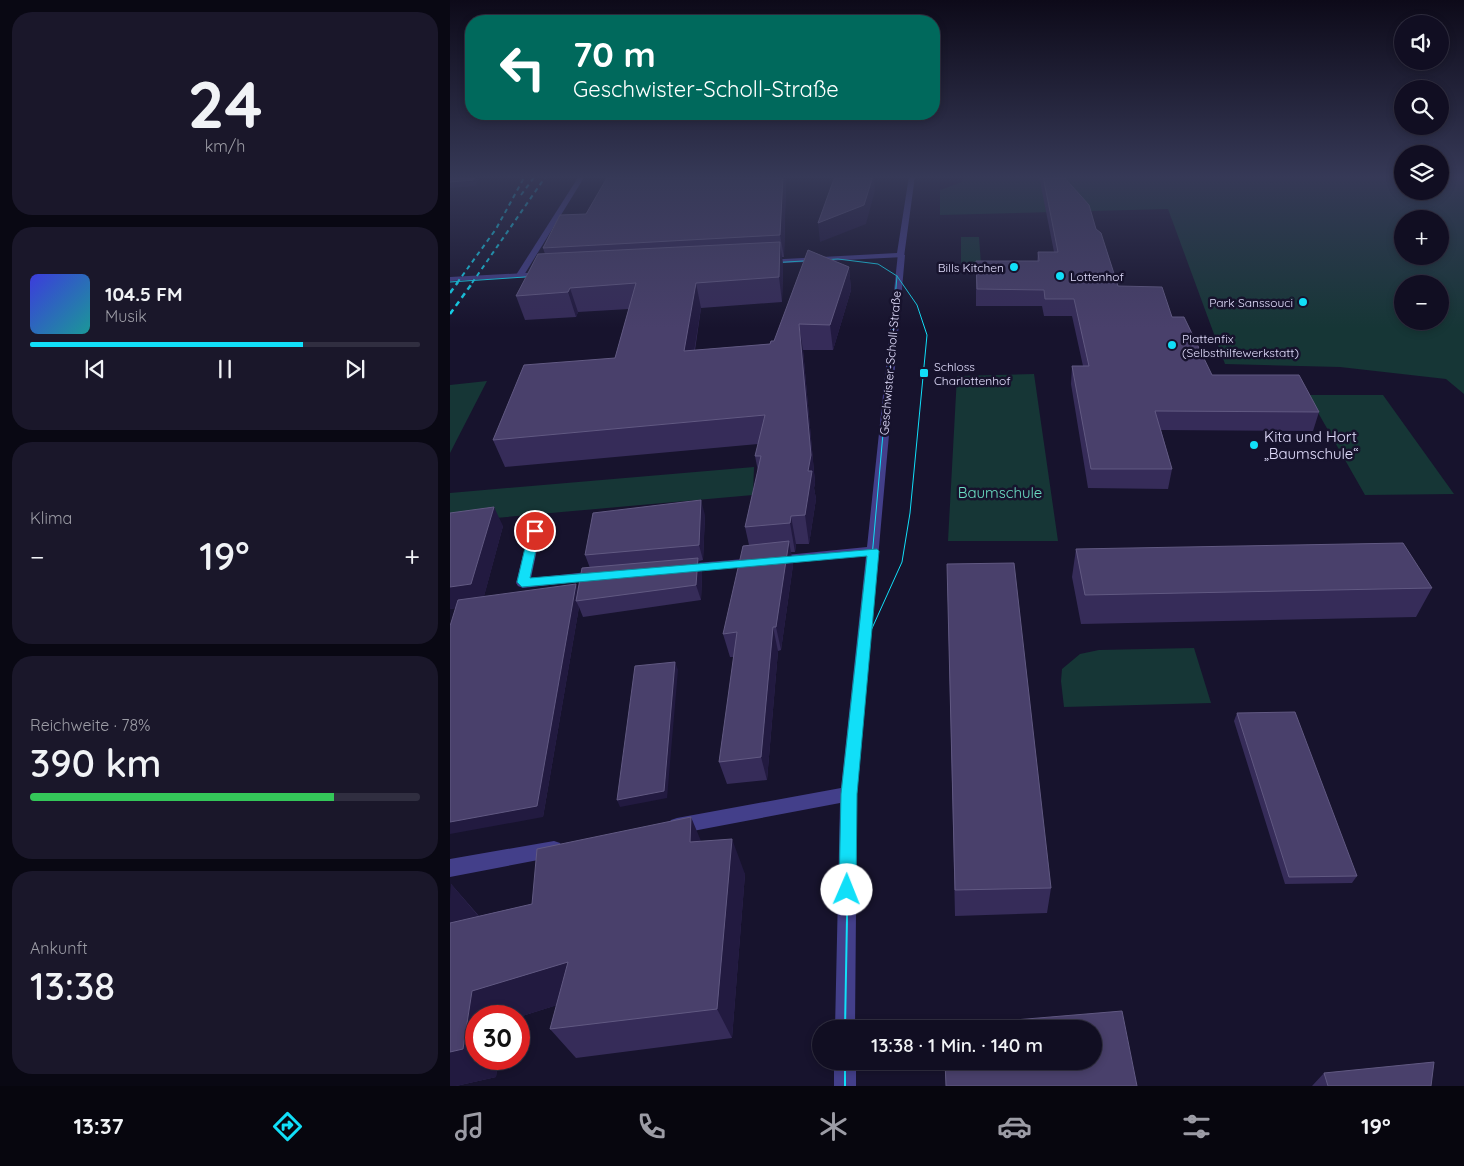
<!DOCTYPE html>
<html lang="de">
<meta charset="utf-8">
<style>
body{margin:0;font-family:Quicksand,sans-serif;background:#1a172a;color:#f1f3f6;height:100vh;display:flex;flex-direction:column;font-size:19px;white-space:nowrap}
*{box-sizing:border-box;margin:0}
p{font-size:16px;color:#9c9ca5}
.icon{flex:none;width:28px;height:28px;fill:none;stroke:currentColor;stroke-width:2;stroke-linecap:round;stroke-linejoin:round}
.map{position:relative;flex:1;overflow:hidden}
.drawer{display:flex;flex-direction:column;gap:12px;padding:12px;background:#090813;width:450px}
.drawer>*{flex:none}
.guide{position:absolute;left:15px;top:15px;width:475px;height:105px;border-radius:20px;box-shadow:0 2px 8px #0003,0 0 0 1px #302e40;background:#00695c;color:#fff;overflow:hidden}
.controls{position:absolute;left:944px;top:15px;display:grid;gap:10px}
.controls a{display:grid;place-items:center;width:55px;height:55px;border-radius:50%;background:#110e22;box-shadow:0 2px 8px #0003,0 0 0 1px #302e40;font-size:25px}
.speed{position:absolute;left:15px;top:1005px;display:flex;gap:10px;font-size:25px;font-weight:700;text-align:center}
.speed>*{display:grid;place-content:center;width:65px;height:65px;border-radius:50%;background:#110e22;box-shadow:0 2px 8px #0003,0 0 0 1px #302e40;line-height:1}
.speed .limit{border:8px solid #d22;background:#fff;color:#111}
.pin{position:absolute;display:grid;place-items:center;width:42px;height:42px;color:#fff;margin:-21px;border:2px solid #fff;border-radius:50%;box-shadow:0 1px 5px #0007}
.me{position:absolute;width:55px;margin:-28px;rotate:1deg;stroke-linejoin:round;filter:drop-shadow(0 0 4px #0008)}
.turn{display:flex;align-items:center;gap:18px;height:105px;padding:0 25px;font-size:22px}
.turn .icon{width:65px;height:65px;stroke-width:2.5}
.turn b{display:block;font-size:35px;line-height:42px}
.big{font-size:38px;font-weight:600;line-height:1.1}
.drawer .widget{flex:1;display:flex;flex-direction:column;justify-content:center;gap:8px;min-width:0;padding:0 18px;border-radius:20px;background:#1a172a}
.drawer .dial{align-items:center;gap:0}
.dial b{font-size:65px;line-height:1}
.song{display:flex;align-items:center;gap:15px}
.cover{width:60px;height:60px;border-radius:8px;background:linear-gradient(135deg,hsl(240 70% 55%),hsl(180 70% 35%))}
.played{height:5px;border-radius:2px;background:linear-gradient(90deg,#11dff8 70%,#302e40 70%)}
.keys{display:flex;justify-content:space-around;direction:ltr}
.heat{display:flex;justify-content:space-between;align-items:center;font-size:28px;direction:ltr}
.charge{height:8px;border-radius:4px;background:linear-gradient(90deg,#34c759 78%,#302e40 0)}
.trip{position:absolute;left:362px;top:1020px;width:290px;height:50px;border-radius:25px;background:#110e22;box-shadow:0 2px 8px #0003,0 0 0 1px #302e40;font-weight:600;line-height:50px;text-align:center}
.menu{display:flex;height:80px;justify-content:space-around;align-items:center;background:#07060e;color:#9c9ca5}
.menu .icon{width:35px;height:35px}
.menu .current{color:#11dff8}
.menu b{font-size:22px;color:#f1f3f6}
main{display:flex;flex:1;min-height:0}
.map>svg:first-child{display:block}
</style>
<main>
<section class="drawer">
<div class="widget dial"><b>24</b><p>km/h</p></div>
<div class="widget">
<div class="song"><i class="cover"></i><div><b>104.5 FM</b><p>Musik</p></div></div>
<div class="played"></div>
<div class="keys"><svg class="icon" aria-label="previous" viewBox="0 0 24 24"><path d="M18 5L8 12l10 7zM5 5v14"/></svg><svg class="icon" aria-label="pause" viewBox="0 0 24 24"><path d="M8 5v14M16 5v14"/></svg><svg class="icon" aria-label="next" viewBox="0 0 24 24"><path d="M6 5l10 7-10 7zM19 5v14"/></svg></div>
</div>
<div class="widget"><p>Klima</p>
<div class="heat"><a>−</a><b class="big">19°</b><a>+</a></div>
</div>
<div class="widget"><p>Reichweite · 78%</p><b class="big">390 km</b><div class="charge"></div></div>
<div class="widget"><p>Ankunft</p><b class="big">13:38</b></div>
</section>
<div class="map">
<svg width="1014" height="1086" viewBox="0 0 1014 1086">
<rect width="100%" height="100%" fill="#17132d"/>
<path fill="#163636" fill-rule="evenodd" d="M 513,176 L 952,176 L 952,191 L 990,191 L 990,176 L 1014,176 L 1014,394 L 996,379 L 890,367 L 775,364 L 718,209 L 490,215 L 490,190 L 512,182 ZM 952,219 L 990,219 L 990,256 L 952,256 ZM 952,284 L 990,284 L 990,321 L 952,321 Z
M 511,237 L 529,237 L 531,264 L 511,264 Z
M 584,374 L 608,541 L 498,541 L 507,376 Z
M 37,381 L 0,453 L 0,385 Z
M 858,395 L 933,395 L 1004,494 L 915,495 Z
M 304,467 L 303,495 L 0,522 L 0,493 Z
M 744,648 L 761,703 L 614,707 L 611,681 L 612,669 L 630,654 L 649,650 Z"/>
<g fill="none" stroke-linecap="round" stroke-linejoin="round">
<path fill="#433f8a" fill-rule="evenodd" d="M 129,176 L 135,176 L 74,275 L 67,277 L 66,275 Z"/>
<path fill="#433f8a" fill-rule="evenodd" d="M 448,253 L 455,255 L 407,794 L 405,1029 L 385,1029 L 390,803 L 227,834 L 221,832 L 218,826 L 221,820 L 227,818 L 391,788 L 416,556 L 326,564 L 320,560 L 326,556 L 417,547 Z
M 85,527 L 91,531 L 81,578 L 147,571 L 152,573 L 154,576 L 152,579 L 73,588 L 68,586 L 66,583 L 79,531 Z
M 306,558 L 311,559 L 312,562 L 311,565 L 234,572 L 229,571 L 228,568 L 229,565 L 234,564 Z
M 104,841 L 110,843 L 113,849 L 110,855 L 104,857 L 0,877 L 0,859 Z
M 384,1061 L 406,1061 L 406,1086 L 384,1086 Z"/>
<path fill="#433f8a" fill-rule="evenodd" d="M 459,176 L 465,176 L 454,257 L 315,264 L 311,262 L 315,260 L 447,253 Z
M 93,272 L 97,274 L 96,276 L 0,281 L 0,277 Z"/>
<path stroke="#11dff8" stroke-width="1" d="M 319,263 L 388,259 L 428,264 L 447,276 L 467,305 L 477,335 L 460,513 L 452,562 L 414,646 L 399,809
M 0,282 L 90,276
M 415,636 L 447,276"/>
<path stroke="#11dff8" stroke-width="2" d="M 395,1029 L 399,807
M 395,1061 L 395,1086"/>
<path stroke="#11dff8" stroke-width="2" stroke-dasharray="4.5 4" stroke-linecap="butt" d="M 71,195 L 85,176
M 7,283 L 46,229 L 75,176
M 22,283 L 96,176"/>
<path stroke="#11dff8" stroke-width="2.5" stroke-dasharray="5.5 4.5" stroke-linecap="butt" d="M 0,293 L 8,282
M 0,314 L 23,282"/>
</g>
<path fill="#362c59" d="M 336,176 L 334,257 L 332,257 L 333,265 L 332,302 L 251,308 L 245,350 L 320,344 L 324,341 L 399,267 L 401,290 L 383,350 L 353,350 L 365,483 L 364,488 L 366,499 L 359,544 L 346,544 L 345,552 L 341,552 L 343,565 L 331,650 L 328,651 L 317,780 L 277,784 L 269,762 L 284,657 L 280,657 L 273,634 L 299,545 L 295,527 L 308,471 L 305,456 L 308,444 L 55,467 L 43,440 L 165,358 L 179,309 L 128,312 L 126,317 L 75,320 L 66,296 L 95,254 L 93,248 L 136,214 Z
M 589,176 L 613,176 L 646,229 L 668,286 L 722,317 L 762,375 L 869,412 L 863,431 L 711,430 L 722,469 L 718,489 L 638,488 L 621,384 L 622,366 L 633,366 L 622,316 L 594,316 L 592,306 L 526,306 L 526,261 L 587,261 L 588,252 L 604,252 Z
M 0,513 L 53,526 L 34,596 L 129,589 L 140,568 L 135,555 L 255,515 L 253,560 L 249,561 L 252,573 L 251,600 L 133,617 L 129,607 L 93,817 L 6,608 L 0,609 Z
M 626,549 L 982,588 L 966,617 L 631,624 L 622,577 Z
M 497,564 L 601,888 L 597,913 L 505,916 Z
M 787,713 L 907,876 L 902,883 L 835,884 L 784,721 Z
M 251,841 L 295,874 L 282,1038 L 126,1058 L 100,1029 L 107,1005 L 69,1017 L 26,1016 L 26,1059 L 48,1059 L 46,1077 L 6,1086 L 0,1086 L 1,884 L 29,916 L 82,904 Z
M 874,1073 L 981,1086 L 862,1086 Z"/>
<path fill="#221a40" d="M 25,176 L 30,176 L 25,186 L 0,188 L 0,182 Z
M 333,176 L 336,176 L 334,257 L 330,235 Z
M 420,176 L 424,176 L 425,190 L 416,224 L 370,242 L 368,223 Z
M 330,242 L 333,265 L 332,302 L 329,277 Z
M 399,267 L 401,290 L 383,350 L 380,325 Z
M 246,283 L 251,308 L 240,377 L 234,351 Z
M 120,288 L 128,312 L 126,317 L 118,292 Z
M 349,324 L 353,350 L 365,483 L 364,488 L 366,499 L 359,544 L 355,515 Z
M 251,500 L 255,515 L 253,560 L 249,545 Z
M 44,507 L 53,526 L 32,604 L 0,609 L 0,587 Z
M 341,516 L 346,544 L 345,552 L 340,523 Z
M 339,541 L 343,565 L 331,650 L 326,627 Z
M 248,558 L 252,573 L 251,600 L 246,585 Z
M 126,584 L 131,594 L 126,601 L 129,607 L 93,817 L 0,834 L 0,822 Z
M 323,627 L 328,651 L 317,780 L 311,757 Z
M 225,662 L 228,670 L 217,798 L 170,807 L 167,800 Z
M 241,817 L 256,853 L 240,842 Z
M 282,839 L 295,874 L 282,1038 L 267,1009 Z
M 1,884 L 30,918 L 0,926 L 0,898 Z
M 118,962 L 142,994 L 69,1017 L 26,1016 L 26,1059 L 48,1059 L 46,1077 L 6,1086 L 0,1086 L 0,1052 L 22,991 Z"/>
<path fill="#49406b" stroke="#615982" d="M 0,176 L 25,176 L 23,180 L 0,182 Z
M 158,176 L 333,176 L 330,235 L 93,248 L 110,215 L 136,214 Z
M 385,176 L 423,176 L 414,205 L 368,223 Z
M 593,176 L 613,176 L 639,205 L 646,229 L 651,233 L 668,286 L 712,287 L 722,317 L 734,317 L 762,375 L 849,375 L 869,412 L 705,411 L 722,469 L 641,469 L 622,366 L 639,366 L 624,299 L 595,299 L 594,290 L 527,289 L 526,261 L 589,261 L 588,252 L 608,252 Z
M 330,242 L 329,277 L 246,283 L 234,351 L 320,344 L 321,341 L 324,341 L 358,250 L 399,267 L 380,325 L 349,324 L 361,455 L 358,471 L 362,471 L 355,515 L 341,516 L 340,523 L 295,527 L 311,456 L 305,456 L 315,415 L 43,440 L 74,365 L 165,358 L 186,283 L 120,288 L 118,292 L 66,296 L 88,254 Z
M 251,500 L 249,545 L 135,555 L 143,513 Z
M 44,507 L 21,584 L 0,587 L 0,513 Z
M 339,541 L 326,627 L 323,627 L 311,757 L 269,762 L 287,632 L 273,634 L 293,546 Z
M 953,543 L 982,588 L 635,595 L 626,549 Z
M 248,558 L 246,585 L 126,601 L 132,568 Z
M 564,563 L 601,888 L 505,890 L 497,564 Z
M 126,584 L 87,806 L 0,822 L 0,626 L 8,600 Z
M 225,662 L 214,791 L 167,800 L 185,666 Z
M 845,712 L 907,876 L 839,877 L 787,713 Z
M 241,817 L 240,842 L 282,839 L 267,1009 L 100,1029 L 118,962 L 22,991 L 13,1049 L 0,1052 L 0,923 L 82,904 L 87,849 Z
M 672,1011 L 687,1086 L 496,1086 L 495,1061 L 644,1061 L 644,1029 L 493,1029 L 493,1026 Z
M 984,1062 L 981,1086 L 878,1086 L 874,1073 Z"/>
<linearGradient id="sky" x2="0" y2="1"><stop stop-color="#0d0a19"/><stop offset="0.54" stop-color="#363957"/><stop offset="1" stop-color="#363957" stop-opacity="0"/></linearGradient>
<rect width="1014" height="328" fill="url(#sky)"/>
<path fill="#11dff8" stroke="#0b91a1" d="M 85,527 L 90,531 L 80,578 L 427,549 L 429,551 L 407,794 L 406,890 L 403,896 L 397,898 L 392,896 L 389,890 L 391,794 L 417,556 L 72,587 L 67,582 L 79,531 Z"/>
<g fill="#11dff8" stroke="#17132d" stroke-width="2">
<circle cx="564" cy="267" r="5"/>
<circle cx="610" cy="276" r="5"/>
<circle cx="853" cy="302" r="5"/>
<circle cx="722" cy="345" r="5"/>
<rect x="469" y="368" width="10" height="10" rx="2.5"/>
<circle cx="804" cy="445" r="5"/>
</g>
<g text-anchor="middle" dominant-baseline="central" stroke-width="5" stroke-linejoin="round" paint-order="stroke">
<g font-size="12" fill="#e3dffe" stroke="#17132d" text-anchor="start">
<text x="554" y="267" text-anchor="end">Bills Kitchen</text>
<text x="620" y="276">Lottenhof</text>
<text x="843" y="302" text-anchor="end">Park Sanssouci</text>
<text x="732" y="338">Plattenfix<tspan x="732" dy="14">(Selbsthilfewerkstatt)</tspan></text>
<text x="484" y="366">Schloss<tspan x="484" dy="14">Charlottenhof</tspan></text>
</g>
<g font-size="12" fill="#e3dffe" stroke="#17132d">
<text transform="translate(440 363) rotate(-85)">Geschwister-Scholl-Straße</text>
</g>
<g font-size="15" fill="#e3dffe" stroke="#17132d" text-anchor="start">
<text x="814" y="436">Kita und Hort<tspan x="814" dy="17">„Baumschule“</tspan></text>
</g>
<g font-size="15" fill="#6bdec3" stroke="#17132d">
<text x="550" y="492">Baumschule</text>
</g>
</g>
</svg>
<div class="controls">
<a><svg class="icon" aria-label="sound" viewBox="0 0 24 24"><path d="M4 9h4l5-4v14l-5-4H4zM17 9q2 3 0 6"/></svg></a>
<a><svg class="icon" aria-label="search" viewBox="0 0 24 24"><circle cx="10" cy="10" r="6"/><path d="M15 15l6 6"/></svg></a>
<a><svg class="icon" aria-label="layers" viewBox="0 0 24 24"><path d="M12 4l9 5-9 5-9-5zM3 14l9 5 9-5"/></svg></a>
<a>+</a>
<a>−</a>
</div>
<div class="speed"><div class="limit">30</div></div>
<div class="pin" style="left:85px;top:531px;background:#d93025"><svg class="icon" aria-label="arrive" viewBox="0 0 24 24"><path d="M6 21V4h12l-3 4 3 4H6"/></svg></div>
<svg class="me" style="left:397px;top:890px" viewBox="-20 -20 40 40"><circle r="19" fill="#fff"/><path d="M0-13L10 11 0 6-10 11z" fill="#11dff8"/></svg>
<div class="trip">13:38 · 1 Min. · 140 m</div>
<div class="guide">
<div class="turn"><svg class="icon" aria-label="left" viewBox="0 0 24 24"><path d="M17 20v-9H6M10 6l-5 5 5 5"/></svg><div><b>70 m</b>Geschwister-Scholl-Straße</div></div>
</div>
</div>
</main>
<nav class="menu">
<b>13:37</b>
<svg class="icon current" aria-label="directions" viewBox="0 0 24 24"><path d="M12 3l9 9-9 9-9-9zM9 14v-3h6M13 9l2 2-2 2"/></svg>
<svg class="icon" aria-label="music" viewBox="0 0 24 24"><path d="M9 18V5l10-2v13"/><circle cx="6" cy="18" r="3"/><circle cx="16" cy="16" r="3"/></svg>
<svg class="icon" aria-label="phone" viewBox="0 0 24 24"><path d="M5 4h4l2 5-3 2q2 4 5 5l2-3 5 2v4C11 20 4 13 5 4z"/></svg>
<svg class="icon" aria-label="climate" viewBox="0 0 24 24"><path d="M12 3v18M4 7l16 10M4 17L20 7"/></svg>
<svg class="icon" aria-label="car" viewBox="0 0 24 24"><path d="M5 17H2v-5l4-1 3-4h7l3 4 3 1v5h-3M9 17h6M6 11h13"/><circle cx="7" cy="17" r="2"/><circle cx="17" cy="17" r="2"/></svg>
<svg class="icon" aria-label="filters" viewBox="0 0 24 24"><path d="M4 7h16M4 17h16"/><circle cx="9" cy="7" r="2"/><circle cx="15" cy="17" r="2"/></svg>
<b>19°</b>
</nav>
